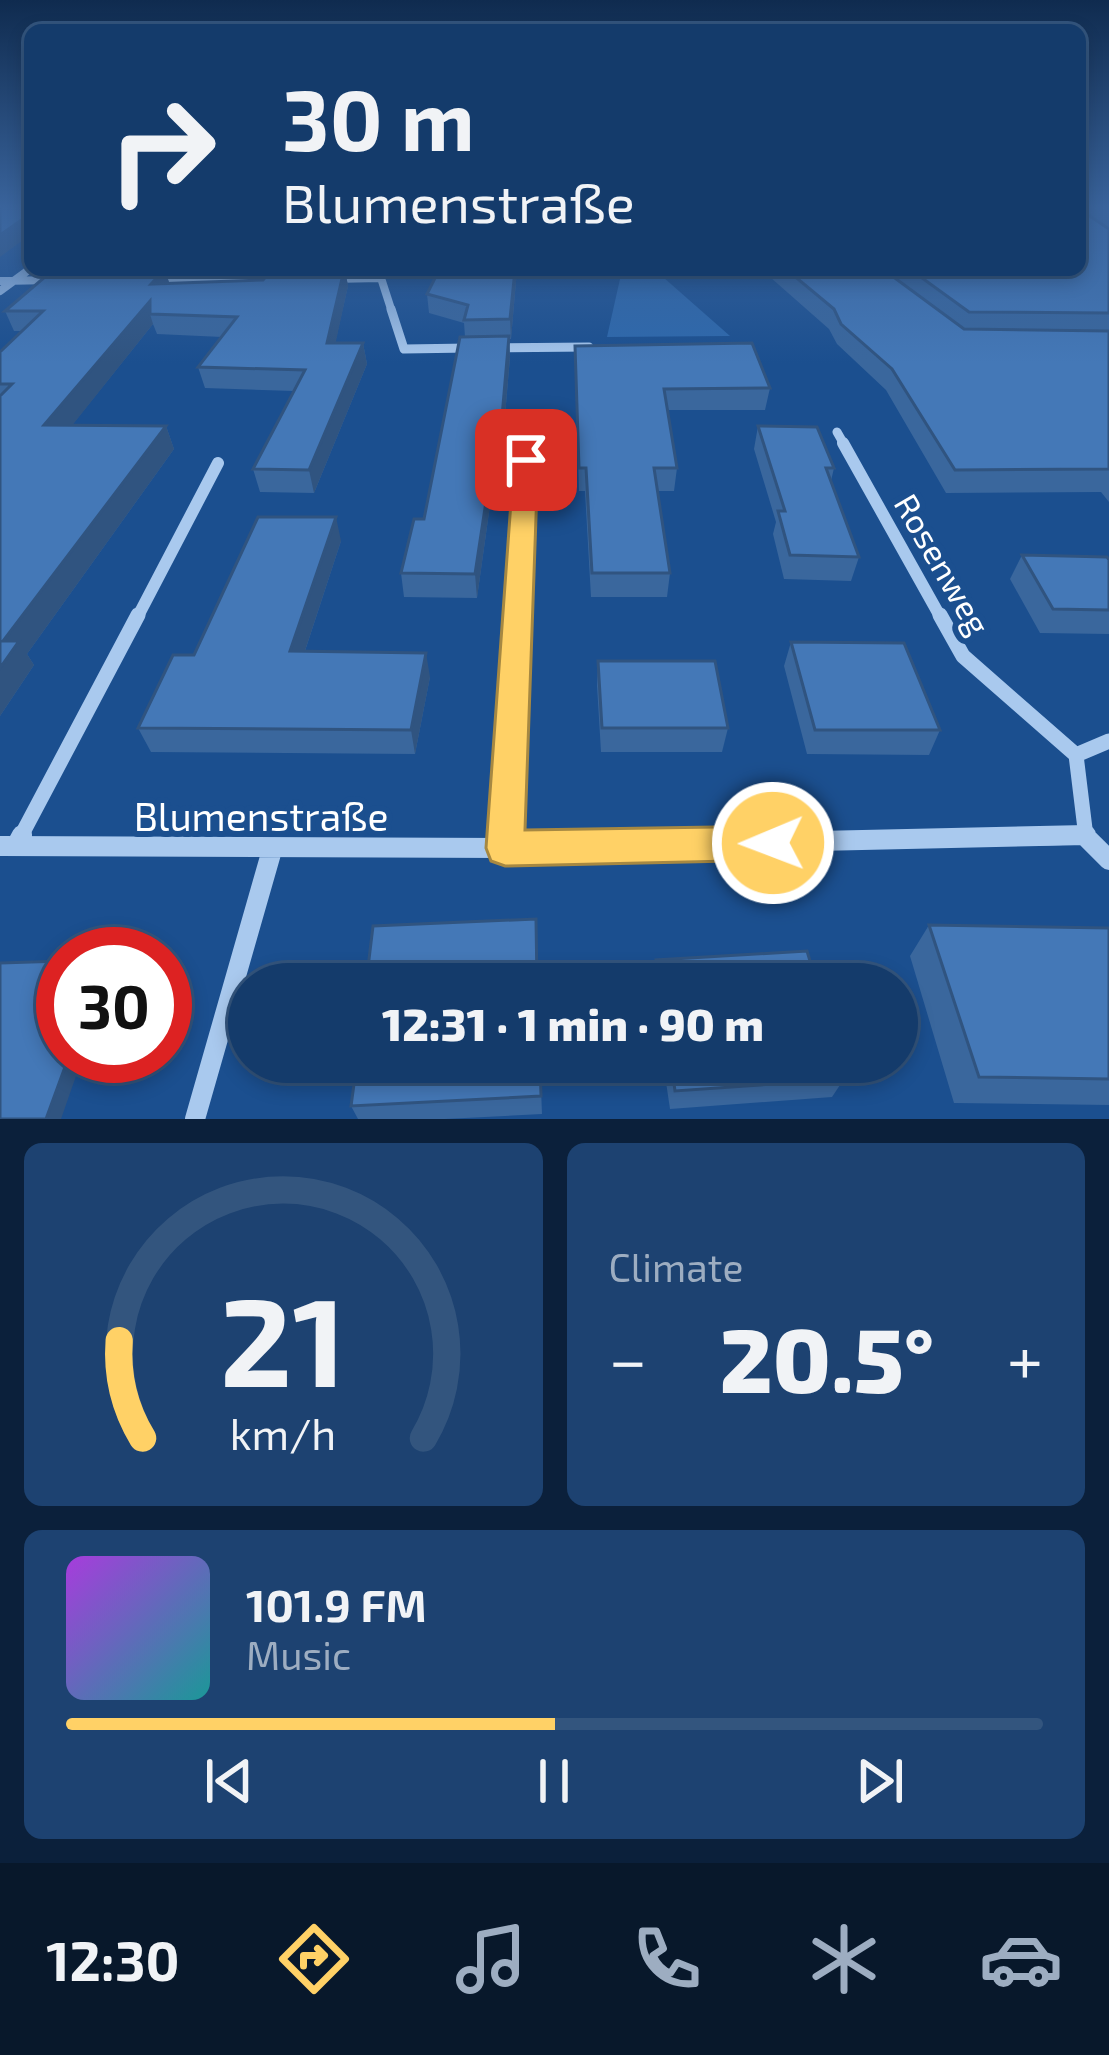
<!DOCTYPE html>
<meta charset="utf-8">
<style>
body{margin:0;font-family:"Exo 2",sans-serif;background:#1d4271;color:#f1f3f6;height:100vh;display:flex;flex-direction:column;font-size:45px;white-space:nowrap}
*{box-sizing:border-box;margin:0}
p{font-size:39px;color:#9dadc1}
.icon{flex:none;width:66px;height:66px;fill:none;stroke:currentColor;stroke-width:2;stroke-linecap:round;stroke-linejoin:round}
.map{position:relative;height:1119px;overflow:hidden}
.side{display:flex;flex-direction:column;gap:24px;padding:24px;background:#0b203b;flex:1}
.side>*{flex:none}
.hud{position:absolute;left:24px;top:24px;width:1062px;height:252px;border-radius:18px;box-shadow:0 6px 18px #0003,0 0 0 3px #33557e;background:#143b6b;color:#f1f3f6;overflow:hidden}
.speed{position:absolute;left:36px;top:927px;display:flex;gap:24px;font-size:60px;font-weight:700;text-align:center}
.speed>*{display:grid;place-content:center;width:156px;height:156px;border-radius:50%;background:#143b6b;box-shadow:0 6px 18px #0003,0 0 0 3px #33557e;line-height:1}
.speed .limit{border:18px solid #d22;background:#fff;color:#111}
.pin{position:absolute;display:grid;place-items:center;width:102px;height:102px;color:#fff;margin:-51px;border-radius:24px;box-shadow:0 6px 18px #0006}
.me{position:absolute;width:132px;margin:-66px;rotate:269deg;stroke-linejoin:round;filter:drop-shadow(0 0 9px #0008)}
.turn{display:flex;align-items:center;gap:42px;height:252px;padding:0 60px;font-size:54px}
.turn .icon{width:156px;height:156px;stroke-width:2.5}
.turn b{display:block;font-size:84px;line-height:102px}
.big{font-size:90px;font-weight:800;line-height:1.1}
.side .widget{flex:1;display:flex;flex-direction:column;justify-content:center;gap:18px;min-width:0;padding:0 42px;border-radius:18px;background:#1d4271}
.side .dial{align-items:center;gap:0}
.dial svg{height:312px;overflow:visible;fill:none;stroke:#33557e;stroke-width:7;stroke-linecap:round;text-anchor:middle}
.dial text{fill:#f1f3f6;stroke:none}
.song{display:flex;align-items:center;gap:36px}
.cover{width:144px;height:144px;border-radius:18px;background:linear-gradient(135deg,hsl(280 70% 55%),hsl(180 70% 35%))}
.played{height:12px;border-radius:6px;background:linear-gradient(90deg,#ffd166 50%,#33557e 50%)}
.keys{display:flex;justify-content:space-around;direction:ltr}
.heat{display:flex;justify-content:space-between;align-items:center;font-size:66px;direction:ltr}
.side .tiles{flex:1;display:grid;gap:24px;grid-template-columns:1fr 1fr}
.widget:last-child{grid-column:span 2}
.trip{position:absolute;left:228px;top:963px;width:690px;height:120px;border-radius:60px;background:#143b6b;box-shadow:0 6px 18px #0003,0 0 0 3px #33557e;font-weight:800;line-height:120px;text-align:center}
.dock{display:flex;height:192px;justify-content:space-around;align-items:center;background:#08182b;color:#9dadc1}
.dock .icon{width:84px;height:84px}
.dock .current{color:#ffd166}
.dock b{font-size:54px;color:#f1f3f6}
.map>svg:first-child{display:block}
</style>
<div class="map">
<svg width="1109" height="1119" viewBox="0 0 1109 1119">
<rect width="100%" height="100%" fill="#1b4f8f"/>
<path fill="#2e69ad" d="M 622,270 L 655,270 L 730,336 L 607,337 Z"/>
<g fill="none" stroke-linecap="round" stroke-linejoin="round">
<path stroke="#a9c9ee" stroke-width="8" d="M 381,278 L 392,312
M 331,279 L 381,278 L 387,270
M 151,280 L 275,279
M 0,281 L 53,280
M 0,291 L 30,269"/>
<path stroke="#a9c9ee" stroke-width="9" d="M 391,309 L 404,349 L 469,348
M 495,348 L 589,347
M 837,432 L 845,446"/>
<path stroke="#a9c9ee" stroke-width="12" d="M 843,443 L 941,618
M 137,618 L 218,463
M 517,618 L 526,460"/>
<path stroke="#a9c9ee" stroke-width="15" d="M 940,615 L 963,656 L 1076,755
M 20,838 L 138,615
M 506,838 L 518,615
M 1041,838 L 1086,837 L 1076,755 L 1109,741"/>
<path stroke="#a9c9ee" stroke-width="20" d="M 1086,837 L 1109,860
M 0,846 L 505,848 L 1086,835
M 16,846 L 22,835
M 505,848 L 506,835
M 195,1119 L 272,850"/>
</g>
<path fill="#3a679d" d="M 1080,206 L 1109,206 L 1109,502 L 1101,492 L 946,493 L 886,390 L 837,344 L 829,329 L 762,270 L 1080,270 Z
M 53,270 L 187,270 L 165,271 L 169,283 L 263,280 L 272,270 L 348,270 L 345,270 L 348,286 L 335,343 L 363,343 L 367,364 L 314,493 L 260,492 L 253,469 L 294,391 L 205,388 L 198,367 L 222,337 L 157,334 L 153,324 L 72,425 L 166,426 L 174,449 L 27,654 L 34,665 L 0,716 L 0,352 L 22,331 L 14,331 L 5,311 Z
M 517,270 L 511,339 L 509,339 L 510,357 L 498,498 L 491,498 L 477,598 L 404,597 L 401,573 L 424,519 L 465,337 L 464,323 L 429,313 L 427,294 Z
M 575,346 L 770,388 L 765,410 L 667,410 L 677,468 L 674,491 L 657,491 L 670,573 L 667,597 L 591,597 L 585,491 L 579,491 Z
M 758,426 L 834,468 L 831,481 L 859,557 L 851,581 L 784,579 L 773,534 L 776,522 L 754,449 Z
M 341,541 L 305,651 L 430,677 L 415,754 L 151,752 L 138,728 L 194,655 Z
M 1022,555 L 1109,560 L 1109,634 L 1040,633 L 1010,579 Z
M 791,642 L 940,730 L 929,755 L 807,754 L 784,666 Z
M 598,661 L 728,728 L 722,752 L 601,752 L 597,685 Z
M 929,925 L 1109,928 L 1109,1105 L 954,1103 L 910,956 Z
M 656,960 L 817,984 L 652,984 Z
M 540,1062 L 542,1114 L 445,1119 L 358,1119 L 351,1106 Z
M 663,1062 L 839,1062 L 844,1079 L 832,1097 L 670,1109 Z"/>
<path fill="#305480" d="M 30,214 L 30,235 L 0,257 L 0,235 Z
M 165,270 L 171,288 L 151,284 Z
M 345,270 L 348,286 L 331,364 L 327,343 Z
M 515,270 L 517,270 L 511,339 L 510,319 Z
M 150,301 L 150,314 L 153,324 L 55,447 L 44,425 Z
M 509,336 L 510,357 L 498,498 L 497,475 Z
M 363,343 L 367,364 L 314,493 L 309,470 Z
M 166,426 L 174,449 L 27,654 L 34,665 L 0,716 L 0,668 L 3,641 Z
M 490,475 L 491,498 L 477,598 L 475,574 Z
M 336,517 L 341,541 L 297,675 L 290,651 Z
M 426,653 L 430,677 L 415,754 L 411,730 Z
M 69,1056 L 83,1056 L 61,1119 L 46,1119 Z"/>
<path fill="#4478b7" stroke="#305480" stroke-width="3" d="M 0,206 L 30,206 L 30,214 L 0,235 Z
M 1080,206 L 1081,210 L 1109,229 L 1109,313 L 969,312 L 911,270 L 1080,270 Z
M 53,270 L 164,270 L 151,284 L 263,280 L 272,270 L 344,270 L 327,343 L 363,343 L 309,470 L 253,469 L 305,370 L 198,367 L 237,317 L 150,314 L 150,301 L 44,425 L 166,426 L 3,641 L 19,641 L 0,668 L 0,396 L 12,384 L 0,384 L 0,352 L 43,311 L 5,311 Z
M 439,270 L 515,270 L 510,319 L 464,320 L 468,305 L 427,294 Z
M 787,270 L 884,270 L 964,329 L 1109,331 L 1109,469 L 955,470 L 892,369 L 841,324 L 834,309 Z
M 509,336 L 497,475 L 490,475 L 475,574 L 401,573 L 414,519 L 424,519 L 460,337 Z
M 752,343 L 770,388 L 664,389 L 677,468 L 654,468 L 670,573 L 592,573 L 586,468 L 579,468 L 575,346 Z
M 758,426 L 817,427 L 834,468 L 826,468 L 859,557 L 790,555 L 778,511 L 785,511 Z
M 258,517 L 336,517 L 290,651 L 426,653 L 411,730 L 138,728 L 173,655 L 194,655 Z
M 1022,555 L 1107,557 L 1109,560 L 1109,610 L 1053,609 Z
M 791,642 L 904,643 L 940,730 L 815,730 Z
M 598,661 L 715,661 L 728,728 L 602,728 Z
M 536,919 L 537,984 L 366,984 L 373,926 Z
M 929,925 L 1109,928 L 1109,1079 L 979,1077 Z
M 807,951 L 817,984 L 659,984 L 656,960 Z
M 63,961 L 63,1056 L 69,1056 L 46,1119 L 0,1119 L 0,963 Z
M 357,1062 L 540,1062 L 541,1096 L 351,1106 Z
M 671,1062 L 839,1062 L 844,1079 L 675,1091 Z"/>
<linearGradient id="sky" x2="0" y2="1"><stop stop-color="#0f2b4f"/><stop offset="0.57" stop-color="#39639b"/><stop offset="1" stop-color="#39639b" stop-opacity="0"/></linearGradient>
<rect width="1109" height="363" fill="url(#sky)"/>
<path fill="#ffd166" stroke="#a68842" stroke-width="3" d="M 526,453 L 538,460 L 525,830 L 773,826 L 786,831 L 792,843 L 786,855 L 773,860 L 505,866 L 491,861 L 486,848 L 514,460 Z"/>
<g text-anchor="middle" dominant-baseline="central" stroke-width="12" stroke-linejoin="round" paint-order="stroke">
<g font-size="33" fill="#fff" stroke="#1b4f8f">
<text transform="translate(943 564) rotate(60)">Rosenweg</text>
</g>
<g font-size="39" fill="#fff" stroke="#1b4f8f">
<text x="261" y="815">Blumenstraße</text>
</g>
</g>
</svg>
<div class="speed"><div class="limit">30</div></div>
<div class="pin" style="left:526px;top:460px;background:#d93025"><svg class="icon" aria-label="arrive" viewBox="0 0 24 24"><path d="M6 21V4h12l-3 4 3 4H6"/></svg></div>
<svg class="me" style="left:773px;top:843px" viewBox="-20 -20 40 40"><circle r="17" fill="#ffd166" stroke="#fff" stroke-width="3"/><path d="M0-11L8 9 0 5-8 9z" fill="#fff"/></svg>
<div class="trip">12:31 · 1 min · 90 m</div>
<div class="hud">
<div class="turn"><svg class="icon" aria-label="right" viewBox="0 0 24 24"><path d="M7 20v-9h11M14 6l5 5-5 5"/></svg><div><b>30 m</b>Blumenstraße</div></div>
</div>
</div>
<section class="side">
<div class="tiles">
<div class="widget dial"><svg viewBox="0 0 100 80">
<path d="M14 69A42 42 0 1 1 86 69"/>
<path d="M14 69A42 42 0 0 1 8 44" stroke="#ffd166"/>
<text x="50" y="56" font-size="32" font-weight="700">21</text>
<text x="50" y="72" font-size="11">km/h</text>
</svg></div>
<div class="widget"><p>Climate</p>
<div class="heat"><a>−</a><b class="big">20.5°</b><a>+</a></div>
</div>
<div class="widget">
<div class="song"><i class="cover"></i><div><b>101.9 FM</b><p>Music</p></div></div>
<div class="played"></div>
<div class="keys"><svg class="icon" aria-label="previous" viewBox="0 0 24 24"><path d="M18 5L8 12l10 7zM5 5v14"/></svg><svg class="icon" aria-label="pause" viewBox="0 0 24 24"><path d="M8 5v14M16 5v14"/></svg><svg class="icon" aria-label="next" viewBox="0 0 24 24"><path d="M6 5l10 7-10 7zM19 5v14"/></svg></div>
</div>
</div>
</section>
<nav class="dock">
<b>12:30</b>
<svg class="icon current" aria-label="directions" viewBox="0 0 24 24"><path d="M12 3l9 9-9 9-9-9zM9 14v-3h6M13 9l2 2-2 2"/></svg>
<svg class="icon" aria-label="music" viewBox="0 0 24 24"><path d="M9 18V5l10-2v13"/><circle cx="6" cy="18" r="3"/><circle cx="16" cy="16" r="3"/></svg>
<svg class="icon" aria-label="phone" viewBox="0 0 24 24"><path d="M5 4h4l2 5-3 2q2 4 5 5l2-3 5 2v4C11 20 4 13 5 4z"/></svg>
<svg class="icon" aria-label="climate" viewBox="0 0 24 24"><path d="M12 3v18M4 7l16 10M4 17L20 7"/></svg>
<svg class="icon" aria-label="car" viewBox="0 0 24 24"><path d="M5 17H2v-5l4-1 3-4h7l3 4 3 1v5h-3M9 17h6M6 11h13"/><circle cx="7" cy="17" r="2"/><circle cx="17" cy="17" r="2"/></svg>
</nav>
